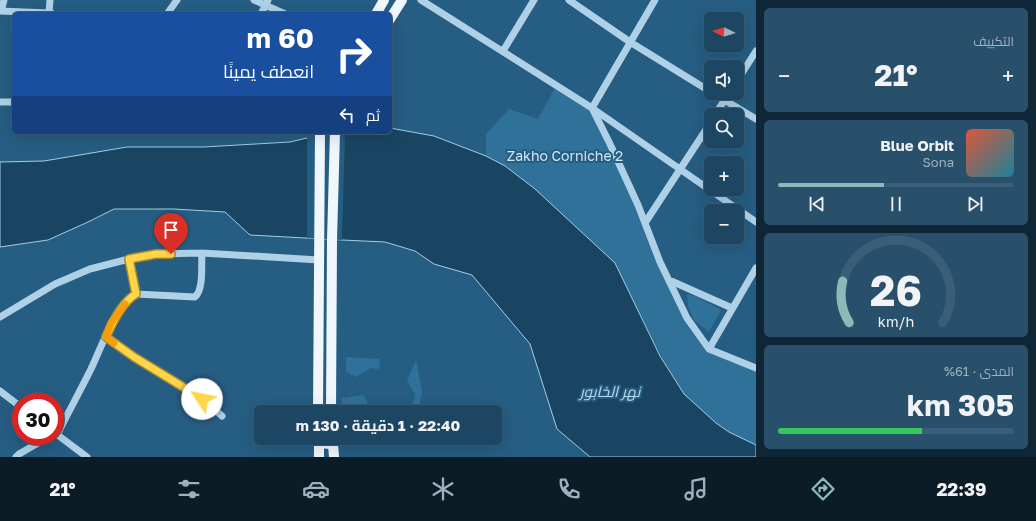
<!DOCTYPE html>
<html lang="ar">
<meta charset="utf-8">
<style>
body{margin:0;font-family:"Golos Text",Cairo,sans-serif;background:#29506b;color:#f1f3f6;direction:rtl;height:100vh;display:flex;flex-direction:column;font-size:15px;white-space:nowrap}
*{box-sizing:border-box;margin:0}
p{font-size:13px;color:#a0b1be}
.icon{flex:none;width:22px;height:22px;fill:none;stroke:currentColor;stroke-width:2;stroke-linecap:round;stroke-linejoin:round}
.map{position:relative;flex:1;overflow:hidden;direction:ltr}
.details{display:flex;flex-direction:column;gap:8px;padding:8px;background:#0f2636;width:280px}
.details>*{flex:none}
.banner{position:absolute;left:12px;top:12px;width:380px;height:122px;border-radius:6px;box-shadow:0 4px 16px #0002,0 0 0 1px #3a5e77;direction:rtl;background:#1a4fa0;color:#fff;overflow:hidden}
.needle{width:26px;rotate:275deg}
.buttons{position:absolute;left:704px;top:12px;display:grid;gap:8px}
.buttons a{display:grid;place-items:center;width:40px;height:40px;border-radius:6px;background:#1c4662;box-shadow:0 4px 16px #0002,0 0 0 1px #3a5e77;font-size:20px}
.speed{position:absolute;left:12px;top:393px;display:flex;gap:8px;font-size:20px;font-weight:700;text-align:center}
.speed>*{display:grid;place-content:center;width:52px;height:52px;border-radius:50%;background:#1c4662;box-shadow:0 4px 16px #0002,0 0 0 1px #3a5e77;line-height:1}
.speed .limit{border:6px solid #d22;background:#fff;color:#111}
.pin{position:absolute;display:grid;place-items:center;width:34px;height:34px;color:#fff;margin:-41px -17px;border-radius:50% 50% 50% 0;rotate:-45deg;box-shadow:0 0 4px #0007}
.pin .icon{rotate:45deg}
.me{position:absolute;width:44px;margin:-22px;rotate:304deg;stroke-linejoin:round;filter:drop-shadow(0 0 3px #0008)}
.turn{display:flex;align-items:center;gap:14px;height:84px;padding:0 12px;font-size:18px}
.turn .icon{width:52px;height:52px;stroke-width:2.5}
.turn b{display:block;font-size:28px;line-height:34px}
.then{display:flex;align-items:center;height:38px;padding:0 12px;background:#0003;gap:8px;font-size:15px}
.big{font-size:30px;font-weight:700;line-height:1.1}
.details .widget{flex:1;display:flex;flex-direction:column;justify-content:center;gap:6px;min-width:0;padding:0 14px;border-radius:6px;background:#29506b}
.details .dial{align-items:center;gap:0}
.dial svg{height:104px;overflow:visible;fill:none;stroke:#3a5e77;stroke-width:7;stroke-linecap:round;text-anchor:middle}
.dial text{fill:#f1f3f6;stroke:none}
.song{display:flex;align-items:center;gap:12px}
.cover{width:48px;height:48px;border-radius:6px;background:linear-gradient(135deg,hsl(10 70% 55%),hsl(190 70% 35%))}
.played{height:4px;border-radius:2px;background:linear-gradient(90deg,#8bbbb9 45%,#3a5e77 45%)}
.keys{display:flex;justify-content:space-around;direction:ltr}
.heat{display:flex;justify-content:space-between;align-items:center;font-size:22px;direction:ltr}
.charge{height:6px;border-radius:3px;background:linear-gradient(90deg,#34c759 61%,#3a5e77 0)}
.trip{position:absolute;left:254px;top:405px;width:248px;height:40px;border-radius:6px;background:#1c4662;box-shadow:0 4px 16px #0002,0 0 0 1px #3a5e77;font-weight:700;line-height:40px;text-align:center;direction:rtl}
.tabs{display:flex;height:64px;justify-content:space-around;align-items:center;background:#0b1c27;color:#a0b1be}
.tabs .icon{width:28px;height:28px}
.tabs .selected{color:#8bbbb9}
.tabs b{font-size:18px;color:#f1f3f6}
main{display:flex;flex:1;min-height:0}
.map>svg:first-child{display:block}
</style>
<main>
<section class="details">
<div class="widget"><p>التكييف</p>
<div class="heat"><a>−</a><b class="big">21°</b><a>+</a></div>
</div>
<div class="widget">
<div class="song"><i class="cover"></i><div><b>Blue Orbit</b><p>Sona</p></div></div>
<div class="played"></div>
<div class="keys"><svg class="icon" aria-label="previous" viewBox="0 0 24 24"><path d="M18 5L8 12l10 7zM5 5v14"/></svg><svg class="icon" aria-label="pause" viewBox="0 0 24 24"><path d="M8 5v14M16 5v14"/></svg><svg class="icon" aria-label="next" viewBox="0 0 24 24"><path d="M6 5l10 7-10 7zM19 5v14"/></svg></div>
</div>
<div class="widget dial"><svg viewBox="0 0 100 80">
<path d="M14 69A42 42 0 1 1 86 69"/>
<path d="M14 69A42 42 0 0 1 9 37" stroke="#8bbbb9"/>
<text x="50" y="56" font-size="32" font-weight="700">26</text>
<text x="50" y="72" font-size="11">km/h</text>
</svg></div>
<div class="widget"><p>المدى · 61%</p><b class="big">305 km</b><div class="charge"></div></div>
</section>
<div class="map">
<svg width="756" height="457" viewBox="0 0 756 457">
<rect width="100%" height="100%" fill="#265d82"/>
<path fill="#307199" d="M 556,86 L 592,108 L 687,316 L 709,349 L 731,362 L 756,369 L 756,445 L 729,432 L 716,423 L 684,394 L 664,361 L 615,264 L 535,189 L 505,166 L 486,156 L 486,134 L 509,109 L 538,119 Z
M 687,294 L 697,297 L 721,310 L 709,332 L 694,320 L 688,306 Z
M 346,357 L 380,359 L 379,369 L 371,368 L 356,377 L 346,372 Z
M 416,360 L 422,392 L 418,412 L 394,412 L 399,406 L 413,404 L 415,394 L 407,381 Z
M 364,395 L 371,412 L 344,411 L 341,398 Z"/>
<path fill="#1a4562" stroke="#a2cee7" d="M 390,128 L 434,136 L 486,156 L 505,166 L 535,189 L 615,263 L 660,356 L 684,394 L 716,423 L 729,432 L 756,445 L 756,457 L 590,457 L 557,429 L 530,344 L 472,275 L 434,264 L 415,251 L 385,242 L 342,240 L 250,235 L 225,212 L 174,209 L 114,209 L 88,222 L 48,240 L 0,247 L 0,162 L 44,161 L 127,147 L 204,147 L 290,142 L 332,132 L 390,132 Z"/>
<path fill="#265d82" d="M 323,132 L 345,132 L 342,240 L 307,238 L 307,136 Z"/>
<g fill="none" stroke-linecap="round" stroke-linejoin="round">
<path stroke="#aed1e7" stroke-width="7" d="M 254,0 L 285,14
M 421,0 L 592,108 L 610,144 L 638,205 L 660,262 L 687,318 L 709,349 L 756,368
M 569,0 L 630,42 L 711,92
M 655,0 L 592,108 L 756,222
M 0,11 L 49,13 L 53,14
M 1,11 L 4,0
M 49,13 L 50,0
M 167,14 L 177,0
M 261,14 L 268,0
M 503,51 L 534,0
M 737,81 L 756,51
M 713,93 L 756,119
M 0,102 L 14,102
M 715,115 L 729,93
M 645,223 L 711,122
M 129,259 L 136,294
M 669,280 L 732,308
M 0,317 L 55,284 L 90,269 L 129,259 L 156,254 L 202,253 L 319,260
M 106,337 C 124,350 143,362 162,374 C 183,387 203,398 222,416
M 709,349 L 756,268
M 0,391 L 21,407
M 55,433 L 87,457
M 57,435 C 68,413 80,391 91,369 C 101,348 116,305 136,294 L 195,297 C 204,289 201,265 202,253
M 16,457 L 19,454 L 38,443 L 48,436"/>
<path stroke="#eff7fd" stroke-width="10" d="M 376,14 L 384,0
M 390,19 L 402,0
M 318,412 L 320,132
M 331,412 L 332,240 L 335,132
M 318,438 C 324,446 333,446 340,438
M 319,440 L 319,457
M 333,444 L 334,457"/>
</g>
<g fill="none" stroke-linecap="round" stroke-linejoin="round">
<defs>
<path id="route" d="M 171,254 L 156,254 L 129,259 L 136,294 C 122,302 112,323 106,337 L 134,357 L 193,393 L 202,399"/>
</defs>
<use href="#route" stroke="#a68a30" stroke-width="10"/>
<use href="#route" stroke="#ffd54a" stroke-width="7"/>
<path stroke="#f59e0b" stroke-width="7" d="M 114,343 L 106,337 L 111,323 L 125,304"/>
</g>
<g text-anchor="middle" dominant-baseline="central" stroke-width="4" stroke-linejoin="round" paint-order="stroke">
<g font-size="14" fill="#d1e8f5" stroke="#265d82">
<text x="565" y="155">Zakho Corniche 2</text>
</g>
<g font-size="15" font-style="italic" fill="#b9daee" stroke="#265d82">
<text x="610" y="391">نهر الخابور</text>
</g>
</g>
</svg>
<div class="buttons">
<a><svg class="needle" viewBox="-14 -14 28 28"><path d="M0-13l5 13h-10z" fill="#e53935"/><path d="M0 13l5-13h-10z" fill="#a0b1be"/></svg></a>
<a><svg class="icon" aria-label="sound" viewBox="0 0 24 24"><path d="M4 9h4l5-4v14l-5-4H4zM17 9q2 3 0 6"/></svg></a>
<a><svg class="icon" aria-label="search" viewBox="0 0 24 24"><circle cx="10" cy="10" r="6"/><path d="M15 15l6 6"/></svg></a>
<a>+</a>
<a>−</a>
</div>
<div class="speed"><div class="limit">30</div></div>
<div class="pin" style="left:171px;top:254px;background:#d93025"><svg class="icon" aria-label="arrive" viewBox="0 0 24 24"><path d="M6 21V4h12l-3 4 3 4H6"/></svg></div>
<svg class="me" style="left:202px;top:399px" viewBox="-20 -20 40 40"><circle r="19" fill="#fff"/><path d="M0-13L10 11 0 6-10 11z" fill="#ffd54a"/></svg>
<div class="trip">22:40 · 1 دقيقة · 130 m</div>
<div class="banner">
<div class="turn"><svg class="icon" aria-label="right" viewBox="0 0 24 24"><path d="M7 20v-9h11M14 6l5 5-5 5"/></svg><div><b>60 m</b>انعطف يمينًا</div></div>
<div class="then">ثم<svg class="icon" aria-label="left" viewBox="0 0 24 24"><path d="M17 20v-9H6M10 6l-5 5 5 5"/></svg></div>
</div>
</div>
</main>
<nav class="tabs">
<b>22:39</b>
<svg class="icon selected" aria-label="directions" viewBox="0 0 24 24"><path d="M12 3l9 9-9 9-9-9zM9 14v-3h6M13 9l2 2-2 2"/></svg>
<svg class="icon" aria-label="music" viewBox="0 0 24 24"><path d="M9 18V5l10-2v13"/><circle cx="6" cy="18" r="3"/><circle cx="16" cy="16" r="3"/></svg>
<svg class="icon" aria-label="phone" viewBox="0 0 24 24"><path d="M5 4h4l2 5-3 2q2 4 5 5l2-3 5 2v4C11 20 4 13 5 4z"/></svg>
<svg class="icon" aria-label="climate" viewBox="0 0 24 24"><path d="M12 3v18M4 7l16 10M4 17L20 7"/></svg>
<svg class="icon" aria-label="car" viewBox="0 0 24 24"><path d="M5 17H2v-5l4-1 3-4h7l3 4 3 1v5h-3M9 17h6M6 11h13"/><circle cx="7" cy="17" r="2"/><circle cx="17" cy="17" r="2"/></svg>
<svg class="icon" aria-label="filters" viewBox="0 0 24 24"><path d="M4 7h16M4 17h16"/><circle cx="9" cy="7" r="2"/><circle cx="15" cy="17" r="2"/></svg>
<b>21°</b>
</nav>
